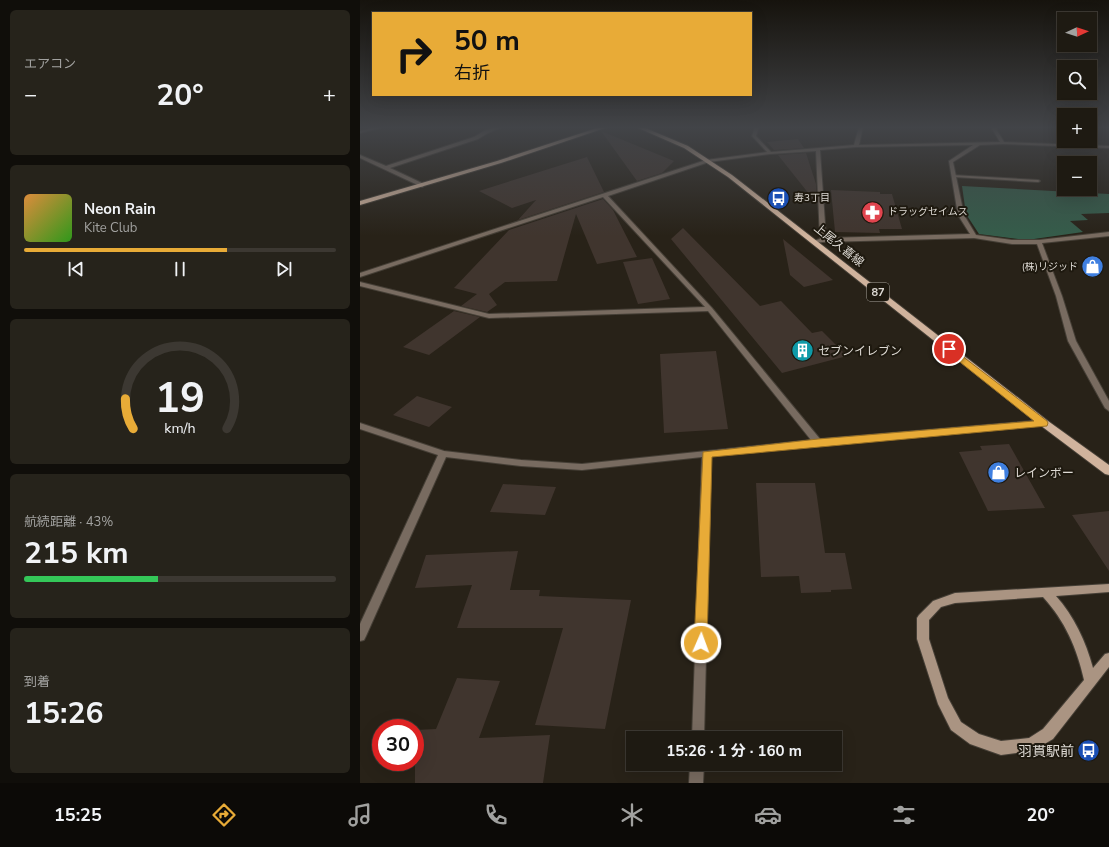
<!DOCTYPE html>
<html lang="ja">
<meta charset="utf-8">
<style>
body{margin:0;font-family:"Nunito Sans","Noto Sans JP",sans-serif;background:#26231b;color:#f1f3f6;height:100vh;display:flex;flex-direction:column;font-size:15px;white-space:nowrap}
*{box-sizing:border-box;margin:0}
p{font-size:13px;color:#a1a19f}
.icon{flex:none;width:22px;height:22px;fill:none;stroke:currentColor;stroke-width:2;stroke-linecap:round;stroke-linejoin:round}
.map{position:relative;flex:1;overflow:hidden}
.sheet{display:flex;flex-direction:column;gap:10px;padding:10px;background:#100e0a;width:360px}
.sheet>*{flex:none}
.top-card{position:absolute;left:12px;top:12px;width:380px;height:84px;border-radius:0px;box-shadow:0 4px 16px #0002,0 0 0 1px #3c3832;background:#e8ab37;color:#111;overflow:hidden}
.needle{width:26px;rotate:87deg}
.fabs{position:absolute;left:697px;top:12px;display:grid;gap:8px}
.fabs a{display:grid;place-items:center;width:40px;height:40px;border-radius:0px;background:#1e1a12;box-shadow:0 4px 16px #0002,0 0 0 1px #3c3832;font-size:20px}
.speed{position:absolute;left:12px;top:719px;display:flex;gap:8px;font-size:20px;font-weight:700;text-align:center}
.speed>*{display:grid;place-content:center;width:52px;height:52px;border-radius:50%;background:#1e1a12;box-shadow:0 4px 16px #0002,0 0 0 1px #3c3832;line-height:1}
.speed .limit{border:6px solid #d22;background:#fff;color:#111}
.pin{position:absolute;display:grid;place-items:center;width:34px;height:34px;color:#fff;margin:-17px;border:2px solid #fff;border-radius:50%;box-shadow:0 1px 4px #0007}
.me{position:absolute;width:44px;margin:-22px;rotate:2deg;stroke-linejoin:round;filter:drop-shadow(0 0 3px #0008)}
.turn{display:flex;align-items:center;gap:14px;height:84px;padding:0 16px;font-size:18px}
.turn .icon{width:52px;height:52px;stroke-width:2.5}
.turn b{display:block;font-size:28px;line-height:34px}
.big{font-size:30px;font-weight:700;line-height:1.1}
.sheet .tile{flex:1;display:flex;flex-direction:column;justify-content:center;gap:6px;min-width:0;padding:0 14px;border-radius:6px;background:#26231b}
.sheet .dial{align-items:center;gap:0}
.dial svg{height:104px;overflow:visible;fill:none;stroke:#3c3832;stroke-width:7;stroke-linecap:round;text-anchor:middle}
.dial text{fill:#f1f3f6;stroke:none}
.song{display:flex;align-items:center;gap:12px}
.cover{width:48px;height:48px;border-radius:6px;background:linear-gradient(135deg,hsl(30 70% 55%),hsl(110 70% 35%))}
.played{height:4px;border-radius:2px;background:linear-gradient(90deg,#e8ab37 65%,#3c3832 65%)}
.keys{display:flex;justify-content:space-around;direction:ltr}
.heat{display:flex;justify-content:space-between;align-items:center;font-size:22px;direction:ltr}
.charge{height:6px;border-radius:3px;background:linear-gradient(90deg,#34c759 43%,#3c3832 0)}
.trip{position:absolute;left:266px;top:731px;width:216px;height:40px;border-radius:0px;background:#1e1a12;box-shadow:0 4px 16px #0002,0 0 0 1px #3c3832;font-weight:700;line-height:40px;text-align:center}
.tab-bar{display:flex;height:64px;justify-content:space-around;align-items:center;background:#0c0a07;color:#a1a19f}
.tab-bar .icon{width:28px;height:28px}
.tab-bar .on{color:#e8ab37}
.tab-bar b{font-size:18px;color:#f1f3f6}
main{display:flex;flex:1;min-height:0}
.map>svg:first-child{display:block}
</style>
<main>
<section class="sheet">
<div class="tile"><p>エアコン</p>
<div class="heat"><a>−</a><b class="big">20°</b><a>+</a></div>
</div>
<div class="tile">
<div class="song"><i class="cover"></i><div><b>Neon Rain</b><p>Kite Club</p></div></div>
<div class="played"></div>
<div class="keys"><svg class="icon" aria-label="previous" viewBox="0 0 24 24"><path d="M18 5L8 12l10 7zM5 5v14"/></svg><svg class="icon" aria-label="pause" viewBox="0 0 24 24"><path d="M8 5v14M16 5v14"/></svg><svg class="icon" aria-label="next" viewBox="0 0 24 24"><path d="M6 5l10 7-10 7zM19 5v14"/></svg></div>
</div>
<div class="tile dial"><svg viewBox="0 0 100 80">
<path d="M14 69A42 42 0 1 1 86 69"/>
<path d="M14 69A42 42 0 0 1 8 46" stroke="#e8ab37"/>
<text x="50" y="56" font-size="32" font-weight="700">19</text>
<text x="50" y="72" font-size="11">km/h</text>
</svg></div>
<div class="tile"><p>航続距離 · 43%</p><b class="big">215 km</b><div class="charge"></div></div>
<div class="tile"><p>到着</p><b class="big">15:26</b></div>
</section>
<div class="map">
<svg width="749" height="783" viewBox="0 0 749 783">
<rect width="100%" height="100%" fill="#282218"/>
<path fill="#355c4a" d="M 602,186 L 749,194 L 749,213 L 721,214 L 728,220 L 710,221 L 723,232 L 667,240 L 619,234 L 606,214 Z"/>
<path fill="#40352e" d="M 241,131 L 314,161 L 302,173 L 277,181 Z
M 438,139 L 444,148 L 414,150 L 407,142 Z
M 446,153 L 456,184 L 457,204 L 418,155 Z
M 227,157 L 244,192 L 158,220 L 176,200 L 152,208 L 119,191 Z
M 471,190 L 520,192 L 520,194 L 532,194 L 542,229 L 519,229 L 520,233 L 475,232 Z
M 243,199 L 253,210 L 277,257 L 237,264 L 216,214 L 197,281 L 145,282 L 129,294 L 137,305 L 127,312 L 101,306 L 117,294 L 94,288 L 149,230 Z
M 323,228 L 400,306 L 421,301 L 452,333 L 462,331 L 487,356 L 422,373 L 311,239 Z
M 423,239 L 473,280 L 444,287 L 430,275 Z
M 292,258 L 310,299 L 278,304 L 263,262 Z
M 94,311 L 120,317 L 69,355 L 43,347 Z
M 356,351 L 368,429 L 304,433 L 300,354 Z
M 57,396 L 92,407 L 69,427 L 33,415 Z
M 649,444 L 685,508 L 628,511 L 599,452 L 622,450 L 620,446 Z
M 396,483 L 455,483 L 465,553 L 485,553 L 492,589 L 471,590 L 471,592 L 441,593 L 439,576 L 401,577 Z
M 143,484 L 196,487 L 185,515 L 130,512 Z
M 749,511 L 749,571 L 712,515 Z
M 158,551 L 150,590 L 180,590 L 179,596 L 271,600 L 245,729 L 175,725 L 203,628 L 97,628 L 112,585 L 55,588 L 66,555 Z
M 97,678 L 140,681 L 119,738 L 190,735 L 183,783 L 55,783 L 55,730 L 76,729 Z"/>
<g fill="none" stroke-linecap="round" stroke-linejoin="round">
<defs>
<path id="lane" d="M 592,175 L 678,180 L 680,181 L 678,182 L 594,177 L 592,176 Z"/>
<path id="street" d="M 17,127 L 24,127 L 0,133 L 0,131 Z
M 136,127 L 142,127 L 128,133 L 118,139 L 30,168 L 64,184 L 64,186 L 62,187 L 0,158 L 0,155 L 26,166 L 114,137 L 124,131 Z
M 395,127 L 399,127 L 396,136 L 411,152 L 494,145 L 499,127 L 503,127 L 499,145 L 640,142 L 631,127 L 635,127 L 644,142 L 749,146 L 749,148 L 643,144 L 620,145 L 593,162 L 604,215 L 616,235 L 652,240 L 679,240 L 749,232 L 749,236 L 682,243 L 702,296 L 716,341 L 749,401 L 749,411 L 745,408 L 708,341 L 696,296 L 677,244 L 652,244 L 614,238 L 463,242 L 453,243 L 453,241 L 460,239 L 456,151 L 410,154 L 349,162 L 248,196 L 352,308 L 460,439 L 684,420 L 687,421 L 688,423 L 687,425 L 458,445 L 351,456 L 344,738 L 332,738 L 342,457 L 222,470 L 161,466 L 86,457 L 6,636 L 4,640 L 0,641 L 0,624 L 78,455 L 0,429 L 0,423 L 84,451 L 161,460 L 222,464 L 451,440 L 348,311 L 129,318 L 0,286 L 0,282 L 129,314 L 345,307 L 243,197 L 0,277 L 0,273 L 346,160 L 407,152 L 392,136 ZM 613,145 L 589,161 L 598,215 L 610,234 L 466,238 L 460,150 L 496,147 Z
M 330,764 L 344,764 L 343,783 L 329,783 Z"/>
<path id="secondary" d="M 749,584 L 749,592 L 696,596 C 714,616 726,642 733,668 L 745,654 L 749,653 L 749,667 L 693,739 L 676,749 L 671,751 L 641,755 L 610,744 L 591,730 L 578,704 L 557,639 L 557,618 L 559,615 L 573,601 L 595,593 ZM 683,597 C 705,621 717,648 724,680 L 683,729 L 669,738 L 641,741 L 619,734 L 601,722 L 588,698 L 569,639 L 569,620 L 581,607 L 595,603 Z"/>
<path id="primary" d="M 240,127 L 248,127 L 141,163 L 0,205 L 0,201 L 137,161 Z
M 276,127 L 283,127 L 328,146 L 372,175 L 688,421 L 749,465 L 749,475 L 745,474 L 680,425 L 368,177 L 324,148 Z"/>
</defs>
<use href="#lane" stroke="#453f36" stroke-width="2"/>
<use href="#street" stroke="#453f36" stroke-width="2"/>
<use href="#secondary" stroke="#453f36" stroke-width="2"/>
<use href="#primary" stroke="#453f36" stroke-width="2"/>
<use href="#lane" fill="#786b60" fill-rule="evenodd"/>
<use href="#street" fill="#786b60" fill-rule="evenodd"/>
<use href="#secondary" fill="#aa9482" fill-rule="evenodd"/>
<use href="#primary" fill="#d0b39d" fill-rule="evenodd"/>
</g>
<linearGradient id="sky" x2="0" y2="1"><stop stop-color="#16130d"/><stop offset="0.54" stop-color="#424448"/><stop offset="1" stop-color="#424448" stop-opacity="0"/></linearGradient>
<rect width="749" height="236" fill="url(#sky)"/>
<path fill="#e8ab37" stroke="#976f24" d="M 589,346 L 687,421 L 688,423 L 687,426 L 352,457 L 347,643 L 345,648 L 341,649 L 336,648 L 334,643 L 343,452 L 458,439 L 674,421 L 586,351 L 585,349 Z"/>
<defs>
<symbol id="bus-disc" viewBox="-11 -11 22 22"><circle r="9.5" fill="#1a4fb4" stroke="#1e190f"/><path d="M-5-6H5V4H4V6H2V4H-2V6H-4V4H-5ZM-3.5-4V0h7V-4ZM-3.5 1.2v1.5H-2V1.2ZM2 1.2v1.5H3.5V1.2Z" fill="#fff"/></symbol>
<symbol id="pharmacy-disc" viewBox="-11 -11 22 22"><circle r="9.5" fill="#e0444e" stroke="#1e190f"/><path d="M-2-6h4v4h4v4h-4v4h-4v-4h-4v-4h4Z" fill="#fff"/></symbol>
<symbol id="shop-disc" viewBox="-11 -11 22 22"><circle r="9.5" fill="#3f7fe0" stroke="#1e190f"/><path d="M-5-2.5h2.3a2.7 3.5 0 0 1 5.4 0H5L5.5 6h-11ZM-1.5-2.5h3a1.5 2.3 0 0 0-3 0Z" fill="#fff"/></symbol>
<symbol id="building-disc" viewBox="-11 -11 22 22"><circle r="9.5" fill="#0f9aa8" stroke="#1e190f"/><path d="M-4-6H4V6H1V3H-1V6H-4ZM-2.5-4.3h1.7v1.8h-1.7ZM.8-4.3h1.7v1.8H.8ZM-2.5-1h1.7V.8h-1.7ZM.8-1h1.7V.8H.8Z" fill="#fff"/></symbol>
</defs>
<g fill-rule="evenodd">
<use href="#bus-disc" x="406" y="186" width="25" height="25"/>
<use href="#pharmacy-disc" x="500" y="200" width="25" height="25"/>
<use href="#shop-disc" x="720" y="254" width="25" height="25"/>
<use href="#building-disc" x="430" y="338" width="25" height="25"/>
<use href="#shop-disc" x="626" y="460" width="25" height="25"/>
<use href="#bus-disc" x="716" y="738" width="25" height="25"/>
</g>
<g text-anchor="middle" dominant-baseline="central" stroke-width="4" stroke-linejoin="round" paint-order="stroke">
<g font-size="10" fill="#dedad4" stroke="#1e190f" text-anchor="start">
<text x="434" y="198">寿3丁目</text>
<text x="528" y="212">ドラッグセイムス</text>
<text x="718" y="267" text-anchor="end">(株)リジッド</text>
</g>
<rect fill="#1e190f" stroke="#a4a099" stroke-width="1" x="507" y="283" width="22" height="18" rx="3"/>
<g font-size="11" font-weight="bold" fill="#dedad4">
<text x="518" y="292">87</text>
</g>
<g font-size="12" fill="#dedad4" stroke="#1e190f">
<text transform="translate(479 245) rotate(39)">上尾久喜線</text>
</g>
<g font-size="12" fill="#dedad4" stroke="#1e190f" text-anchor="start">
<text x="458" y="351">セブンイレブン</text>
<text x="654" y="473">レインボー</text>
</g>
<g font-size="14" fill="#dedad4" stroke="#1e190f" text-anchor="end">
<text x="714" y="751">羽貫駅前</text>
</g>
</g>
</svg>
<div class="fabs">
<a><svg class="needle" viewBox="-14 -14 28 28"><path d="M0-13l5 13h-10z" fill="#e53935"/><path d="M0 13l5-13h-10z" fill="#a1a19f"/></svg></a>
<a><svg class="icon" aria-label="search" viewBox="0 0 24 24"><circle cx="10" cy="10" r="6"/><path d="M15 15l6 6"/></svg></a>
<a>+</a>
<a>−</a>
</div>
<div class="speed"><div class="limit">30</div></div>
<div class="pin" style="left:589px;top:349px;background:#d93025"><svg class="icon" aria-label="arrive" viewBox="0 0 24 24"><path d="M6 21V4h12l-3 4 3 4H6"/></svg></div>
<svg class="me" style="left:341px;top:643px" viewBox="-20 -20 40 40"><circle r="17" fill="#e8ab37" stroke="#fff" stroke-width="3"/><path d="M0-11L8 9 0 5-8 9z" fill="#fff"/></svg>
<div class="trip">15:26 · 1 分 · 160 m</div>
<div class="top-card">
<div class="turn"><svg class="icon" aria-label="right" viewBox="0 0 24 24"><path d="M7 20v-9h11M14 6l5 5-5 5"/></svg><div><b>50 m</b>右折</div></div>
</div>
</div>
</main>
<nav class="tab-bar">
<b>15:25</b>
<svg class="icon on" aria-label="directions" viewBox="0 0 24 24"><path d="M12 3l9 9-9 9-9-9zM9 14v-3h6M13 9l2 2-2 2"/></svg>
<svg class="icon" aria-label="music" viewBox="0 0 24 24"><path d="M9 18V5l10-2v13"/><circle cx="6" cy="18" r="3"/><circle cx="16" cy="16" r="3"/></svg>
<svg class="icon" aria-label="phone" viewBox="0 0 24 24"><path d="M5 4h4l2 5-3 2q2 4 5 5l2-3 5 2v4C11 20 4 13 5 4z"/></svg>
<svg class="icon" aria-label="climate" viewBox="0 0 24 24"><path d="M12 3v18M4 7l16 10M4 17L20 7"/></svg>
<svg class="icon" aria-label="car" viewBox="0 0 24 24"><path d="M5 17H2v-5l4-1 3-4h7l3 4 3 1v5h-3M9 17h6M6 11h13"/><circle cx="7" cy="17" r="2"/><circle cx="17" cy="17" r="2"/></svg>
<svg class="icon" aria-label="filters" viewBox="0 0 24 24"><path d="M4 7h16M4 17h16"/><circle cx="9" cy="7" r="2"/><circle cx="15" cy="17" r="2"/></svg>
<b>20°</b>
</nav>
